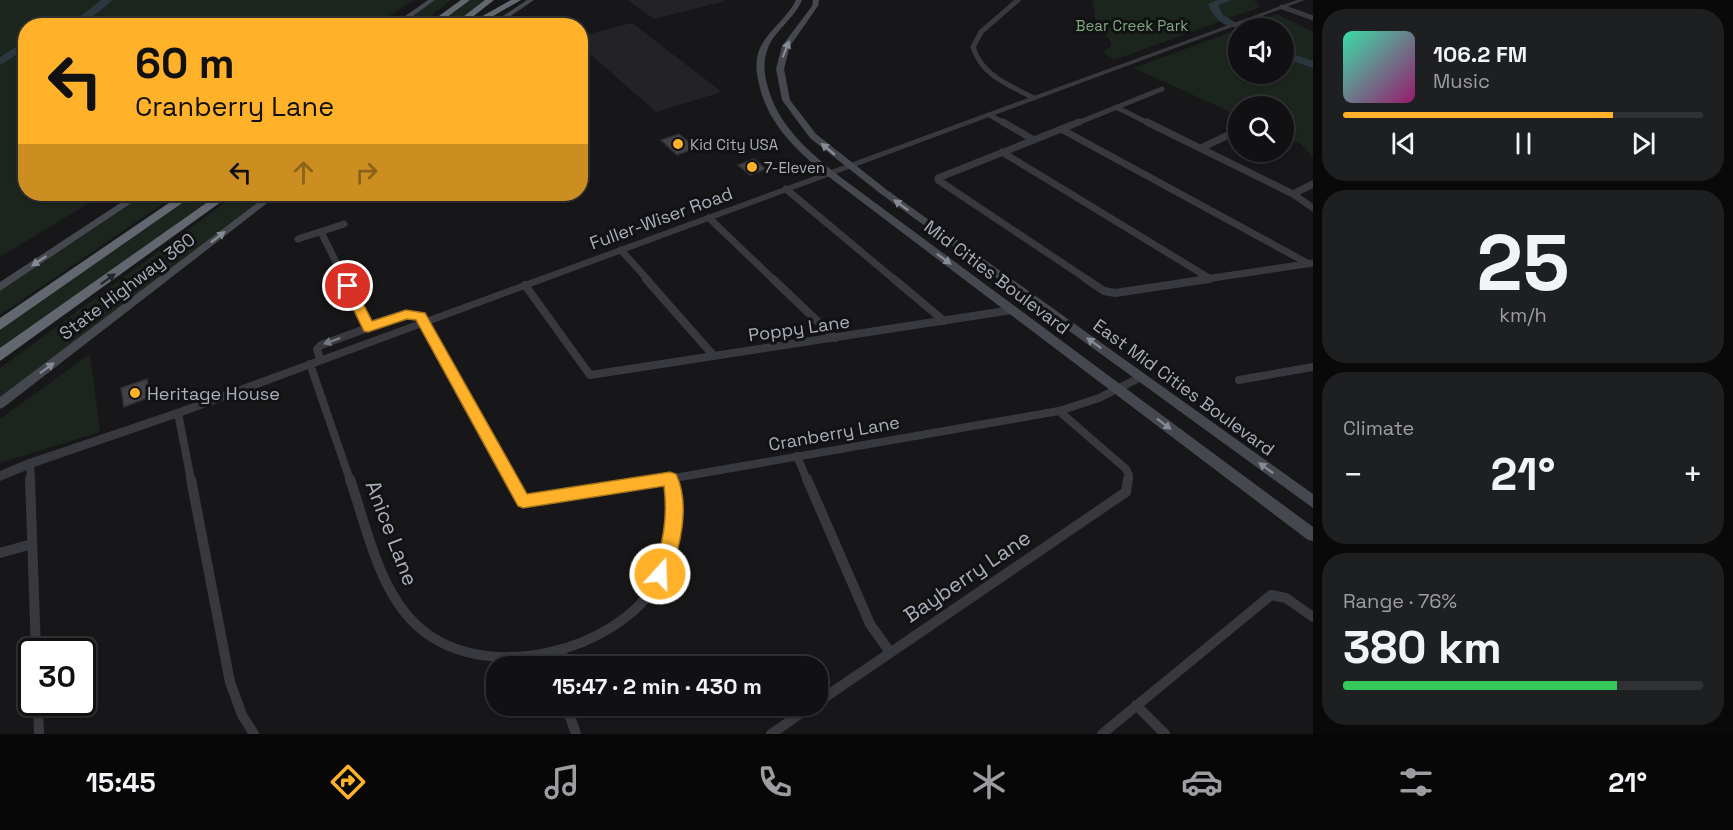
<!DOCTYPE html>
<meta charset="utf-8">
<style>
body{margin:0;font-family:"Space Grotesk",sans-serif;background:#1e1f21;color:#f1f3f6;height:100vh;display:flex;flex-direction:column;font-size:22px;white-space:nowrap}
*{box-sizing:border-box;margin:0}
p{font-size:20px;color:#9c9da0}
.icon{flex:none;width:33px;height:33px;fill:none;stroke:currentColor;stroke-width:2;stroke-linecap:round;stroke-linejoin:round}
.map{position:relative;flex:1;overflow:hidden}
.sheet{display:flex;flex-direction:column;gap:9px;padding:9px;background:#09090a;width:420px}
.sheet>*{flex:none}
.top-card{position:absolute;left:18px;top:18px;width:570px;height:183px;border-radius:24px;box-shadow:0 2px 4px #0004,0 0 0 2px #303133;background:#ffb229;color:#111;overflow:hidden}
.buttons{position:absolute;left:1228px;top:18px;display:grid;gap:12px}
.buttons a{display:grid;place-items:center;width:66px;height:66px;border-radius:50%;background:#111113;box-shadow:0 2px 4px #0004,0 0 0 2px #303133;font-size:30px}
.speed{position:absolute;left:18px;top:638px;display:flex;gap:12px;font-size:30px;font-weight:700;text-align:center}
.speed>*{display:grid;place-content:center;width:78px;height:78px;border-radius:50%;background:#111113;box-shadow:0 2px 4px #0004,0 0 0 2px #303133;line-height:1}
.speed .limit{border:3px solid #111;border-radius:9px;background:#fff;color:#111}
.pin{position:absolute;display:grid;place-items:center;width:51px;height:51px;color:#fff;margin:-26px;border:3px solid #fff;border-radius:50%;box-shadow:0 2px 6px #0007}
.me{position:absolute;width:66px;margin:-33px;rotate:20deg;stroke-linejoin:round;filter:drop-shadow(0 0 4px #0008)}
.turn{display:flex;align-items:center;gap:21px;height:126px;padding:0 18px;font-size:27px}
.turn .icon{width:78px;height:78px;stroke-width:2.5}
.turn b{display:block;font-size:42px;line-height:51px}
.lanes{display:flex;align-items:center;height:57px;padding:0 18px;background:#0003;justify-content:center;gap:30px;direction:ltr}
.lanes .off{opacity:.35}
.big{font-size:45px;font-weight:600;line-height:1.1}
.sheet .card{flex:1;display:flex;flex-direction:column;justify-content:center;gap:9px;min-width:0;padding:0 21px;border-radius:24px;background:#1e1f21}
.sheet .dial{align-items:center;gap:0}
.dial b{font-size:78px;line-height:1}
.song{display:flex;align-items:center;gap:18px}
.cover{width:72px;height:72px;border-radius:9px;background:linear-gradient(135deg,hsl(160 70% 55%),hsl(320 70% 35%))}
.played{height:6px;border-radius:3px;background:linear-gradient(90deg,#ffb229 75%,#303133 75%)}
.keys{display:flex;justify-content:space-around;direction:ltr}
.heat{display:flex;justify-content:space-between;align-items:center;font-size:33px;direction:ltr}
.charge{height:9px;border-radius:4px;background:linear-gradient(90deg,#34c759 76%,#303133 0)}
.trip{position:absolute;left:486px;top:656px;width:342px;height:60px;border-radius:24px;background:#111113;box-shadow:0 2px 4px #0004,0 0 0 2px #303133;font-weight:600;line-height:60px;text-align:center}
.tabs{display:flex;height:96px;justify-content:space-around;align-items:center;background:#070708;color:#9c9da0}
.tabs .icon{width:42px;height:42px}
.tabs .selected{color:#ffb229}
.tabs b{font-size:27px;color:#f1f3f6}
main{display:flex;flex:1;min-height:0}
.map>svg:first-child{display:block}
</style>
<main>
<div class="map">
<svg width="1313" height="734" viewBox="0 0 1313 734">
<rect width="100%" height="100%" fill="#171719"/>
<path fill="#232326" d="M 628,0 L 723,0 L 725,1 L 654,19 Z
M 632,23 L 722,92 L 656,112 L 581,46 L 581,36 Z"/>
<path fill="#1c251d" d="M 0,0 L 414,0 L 375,25 L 26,26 L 26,194 L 104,194 L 0,257 Z
M 435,0 L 451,0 L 419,25 L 398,26 Z
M 470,0 L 486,0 L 451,25 L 434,26 Z
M 1092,0 L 1254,0 L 1260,7 L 1114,60 L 1103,52 L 1111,46 L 1111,42 L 1096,21 Z
M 1277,14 L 1313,32 L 1313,157 L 1300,143 L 1284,136 L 1284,106 L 1239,106 L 1239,116 L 1134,68 L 1239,29 L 1239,74 L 1284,74 L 1284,28 L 1239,28 Z
M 146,194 L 177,194 L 0,315 L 0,291 Z
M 194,194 L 218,194 L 0,351 L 0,330 Z
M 237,194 L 268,194 L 0,398 L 0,368 Z
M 90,354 L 100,432 L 0,463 L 0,419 Z"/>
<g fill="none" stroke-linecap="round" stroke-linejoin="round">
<path fill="#2b363f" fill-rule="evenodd" d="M 101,0 L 112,0 C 97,15 81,26 60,26 L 81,16 Z
M 1217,0 L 1232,0 L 1218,5 L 1223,15 L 1245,28 C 1227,28 1217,24 1208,4 Z
M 26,41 L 26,49 L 0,65 L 0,57 Z
M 1284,51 L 1313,61 L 1313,68 L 1284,58 Z"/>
</g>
<path fill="#414246" stroke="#303135" stroke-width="1.5" d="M 679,134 L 696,148 L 677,155 L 661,140 Z
M 754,159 L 766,169 L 750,175 L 738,165 Z
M 147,379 L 150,397 L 124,407 L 121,388 Z"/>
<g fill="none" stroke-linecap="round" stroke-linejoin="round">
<path stroke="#37393f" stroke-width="5" d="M 1018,0 L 981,32 L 973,47 C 982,76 1009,85 1034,98
M 1282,7 L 1313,18
M 1116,107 L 1150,124
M 990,115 L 1005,124
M 1075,124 L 1162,89"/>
<path stroke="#37393f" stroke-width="7" d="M 1003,122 L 1034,140
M 1079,122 L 938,178 L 938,180 L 1088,280
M 1147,122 L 1293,194 L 1313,208
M 1061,129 L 1309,264
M 1201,148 L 1239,130
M 1002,152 L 1209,278
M 786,189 L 895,280
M 1293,194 L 1313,184
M 709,218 L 774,280
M 321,232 L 345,280
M 298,239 L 344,224
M 621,250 L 648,280
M 1199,280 L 1313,263"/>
<path stroke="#37393f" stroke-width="8" d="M 344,279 L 368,327
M 646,279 L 713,355
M 773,279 L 835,338
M 894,279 L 944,321
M 1086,279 L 1104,291 L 1115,293 L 1209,279
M 525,285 L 590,375 L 1012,310
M 320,360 L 317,349 L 321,345 L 406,314 L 420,316 L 511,480
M 310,364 L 350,480
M 1239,380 L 1313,367
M 1059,411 L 1126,469 L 1129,475 L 1128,480
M 178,413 L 191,480
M 797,456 L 807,480
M 30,463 L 31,480
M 663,480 L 1059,411 L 1099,398 L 1141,377"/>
<path stroke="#37393f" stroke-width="10" d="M 30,479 L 36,651
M 191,479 L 230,682 L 242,715 L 254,734
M 350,479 C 367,528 379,594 421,629 C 486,684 616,653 658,581 C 676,551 675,513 670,479
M 511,479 L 523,501 L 672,479
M 807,479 L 870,624 L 890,652
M 0,553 L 32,544
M 562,650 L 563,666
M 38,702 L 39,734
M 818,702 L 1126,492 L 1128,479
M 566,705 L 576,734
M 1136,705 L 1165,734
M 771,734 L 813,705
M 1102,734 L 1271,595 L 1286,598 L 1313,617"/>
<path fill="#37393f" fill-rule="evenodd" d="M 1297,0 L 1305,0 L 182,416 L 34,467 L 0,481 L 0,471 L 26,460 L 174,410 Z"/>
<path fill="#45484f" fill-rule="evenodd" d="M 428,0 L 435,0 L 399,26 L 391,26 Z
M 527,0 L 534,0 L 496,26 L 488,26 Z
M 796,0 L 802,0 C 794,19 775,30 768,48 C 763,60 764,73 767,84 C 777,125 808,151 839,176 L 1313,527 L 1313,541 L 1308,540 L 833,180 C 800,154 768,126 759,84 C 756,72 755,59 760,48 C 769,29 787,19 796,0 Z
M 813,0 L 819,0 L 818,6 L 790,46 L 784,69 L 790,100 L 816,134 L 887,190 L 1313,494 L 1313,508 L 881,194 L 810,138 L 782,100 L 776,69 L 782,46 L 812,6 Z
M 134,194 L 145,194 L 0,291 L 0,282 Z
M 269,194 L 279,194 L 4,407 L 0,409 L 0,397 Z"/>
<path fill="#636770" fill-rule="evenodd" d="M 461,0 L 470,0 L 435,26 L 425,26 Z
M 485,0 L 494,0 L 461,26 L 451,26 Z
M 511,0 L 521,0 L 476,26 L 465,26 Z
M 182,194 L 195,194 L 0,330 L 0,318 Z
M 219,194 L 232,194 L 0,361 L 0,348 Z"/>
</g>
<defs><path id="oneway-solid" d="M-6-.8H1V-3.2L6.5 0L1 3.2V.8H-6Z" transform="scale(1.5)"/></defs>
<g fill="#858a95">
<use href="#oneway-solid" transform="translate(786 49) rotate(-68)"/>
<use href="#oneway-solid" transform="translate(828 149) rotate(-140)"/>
<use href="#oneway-solid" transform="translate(901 205) rotate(-144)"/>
<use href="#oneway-solid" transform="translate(218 237) rotate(-38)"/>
<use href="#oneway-solid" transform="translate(944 259) rotate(37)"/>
<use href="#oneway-solid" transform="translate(39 261) rotate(146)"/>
<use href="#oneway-solid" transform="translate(1094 343) rotate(-144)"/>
<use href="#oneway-solid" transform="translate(47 368) rotate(-37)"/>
<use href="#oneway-solid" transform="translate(1164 424) rotate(37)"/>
<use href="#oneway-solid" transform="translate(1266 468) rotate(-144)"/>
</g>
<use fill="#26272b" href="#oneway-solid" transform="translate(108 279) rotate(-36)"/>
<use fill="#757983" href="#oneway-solid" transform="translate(332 341) rotate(160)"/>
<path fill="#ffb229" stroke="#a6741b" stroke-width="1.5" d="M 348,282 L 354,286 L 372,321 L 406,310 L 425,313 L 527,494 L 670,472 L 676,474 C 691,505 680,550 667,580 L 660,582 L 654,580 L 652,574 C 663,545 668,518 664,486 L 523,508 L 518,506 L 416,320 L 407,319 L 368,332 L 364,331 L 342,286 Z"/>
<g fill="#ffb229" stroke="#121214" stroke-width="2">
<circle cx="678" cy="144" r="6"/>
<circle cx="752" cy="167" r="6"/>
<circle cx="135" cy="393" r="6"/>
</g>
<g text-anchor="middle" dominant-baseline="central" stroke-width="6" stroke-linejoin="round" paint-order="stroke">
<g font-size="15" fill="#7da77e" stroke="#121214">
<text x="1132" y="25">Bear Creek Park</text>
</g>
<g font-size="15" fill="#a8aeba" stroke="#121214" text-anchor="start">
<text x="690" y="144">Kid City USA</text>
<text x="764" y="167">7-Eleven</text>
</g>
<g font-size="18" fill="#a8aeba" stroke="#121214">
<text transform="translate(661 218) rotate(-20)">Fuller-Wiser Road</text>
<text transform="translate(997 277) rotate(37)">Mid Cities Boulevard</text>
<text transform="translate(127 286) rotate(-37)">State Highway 360</text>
<text transform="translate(799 328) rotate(-8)">Poppy Lane</text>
<text transform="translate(1184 387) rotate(36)">East Mid Cities Boulevard</text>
<text transform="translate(834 433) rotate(-10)">Cranberry Lane</text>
</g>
<g font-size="18" fill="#a8aeba" stroke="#121214" text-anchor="start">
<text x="147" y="393">Heritage House</text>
</g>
<g font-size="21" fill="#a8aeba" stroke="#121214">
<text transform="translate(392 533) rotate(69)">Anice Lane</text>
<text transform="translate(967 576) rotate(-34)">Bayberry Lane</text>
</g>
</g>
</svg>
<div class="buttons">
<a><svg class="icon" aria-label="sound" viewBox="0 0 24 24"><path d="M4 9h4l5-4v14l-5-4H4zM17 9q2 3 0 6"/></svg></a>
<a><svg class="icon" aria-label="search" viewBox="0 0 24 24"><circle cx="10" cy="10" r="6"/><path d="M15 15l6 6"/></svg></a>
</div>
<div class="speed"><div class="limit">30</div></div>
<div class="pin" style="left:348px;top:286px;background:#d93025"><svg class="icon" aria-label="arrive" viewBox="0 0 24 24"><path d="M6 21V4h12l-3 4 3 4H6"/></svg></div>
<svg class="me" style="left:660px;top:574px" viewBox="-20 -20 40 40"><circle r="17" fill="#ffb229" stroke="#fff" stroke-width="3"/><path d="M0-11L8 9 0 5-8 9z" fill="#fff"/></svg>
<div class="trip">15:47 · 2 min · 430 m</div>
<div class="top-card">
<div class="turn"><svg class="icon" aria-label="left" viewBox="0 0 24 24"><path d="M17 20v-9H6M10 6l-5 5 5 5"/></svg><div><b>60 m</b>Cranberry Lane</div></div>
<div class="lanes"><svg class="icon" aria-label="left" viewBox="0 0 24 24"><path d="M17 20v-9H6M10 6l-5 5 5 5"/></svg><svg class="icon off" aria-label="ahead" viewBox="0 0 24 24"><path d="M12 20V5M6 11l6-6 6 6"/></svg><svg class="icon off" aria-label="right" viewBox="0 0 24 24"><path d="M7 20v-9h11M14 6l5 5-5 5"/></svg></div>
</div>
</div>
<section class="sheet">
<div class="card">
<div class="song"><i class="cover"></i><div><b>106.2 FM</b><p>Music</p></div></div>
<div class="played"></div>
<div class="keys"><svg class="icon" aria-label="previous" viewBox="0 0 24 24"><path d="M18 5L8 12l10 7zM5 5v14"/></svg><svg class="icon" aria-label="pause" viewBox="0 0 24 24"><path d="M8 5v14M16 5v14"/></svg><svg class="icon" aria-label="next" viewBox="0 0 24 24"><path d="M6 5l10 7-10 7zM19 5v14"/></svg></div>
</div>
<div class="card dial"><b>25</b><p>km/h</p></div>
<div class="card"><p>Climate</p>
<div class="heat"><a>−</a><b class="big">21°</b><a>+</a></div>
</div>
<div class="card"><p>Range · 76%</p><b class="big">380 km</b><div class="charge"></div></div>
</section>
</main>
<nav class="tabs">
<b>15:45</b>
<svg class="icon selected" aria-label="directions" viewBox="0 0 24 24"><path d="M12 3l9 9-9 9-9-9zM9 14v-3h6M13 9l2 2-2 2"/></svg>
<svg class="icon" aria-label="music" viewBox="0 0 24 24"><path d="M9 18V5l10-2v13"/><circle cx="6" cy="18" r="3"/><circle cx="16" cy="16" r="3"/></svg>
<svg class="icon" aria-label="phone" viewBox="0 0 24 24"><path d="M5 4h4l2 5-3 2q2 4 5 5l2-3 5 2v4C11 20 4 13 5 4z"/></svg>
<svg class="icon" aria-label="climate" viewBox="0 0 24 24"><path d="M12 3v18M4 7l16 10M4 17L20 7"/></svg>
<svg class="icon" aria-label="car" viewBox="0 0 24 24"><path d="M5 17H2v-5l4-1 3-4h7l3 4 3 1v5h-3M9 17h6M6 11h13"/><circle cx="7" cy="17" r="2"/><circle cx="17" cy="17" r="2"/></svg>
<svg class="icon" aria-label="filters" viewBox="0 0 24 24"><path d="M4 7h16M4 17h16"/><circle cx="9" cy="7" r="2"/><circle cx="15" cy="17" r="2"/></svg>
<b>21°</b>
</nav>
